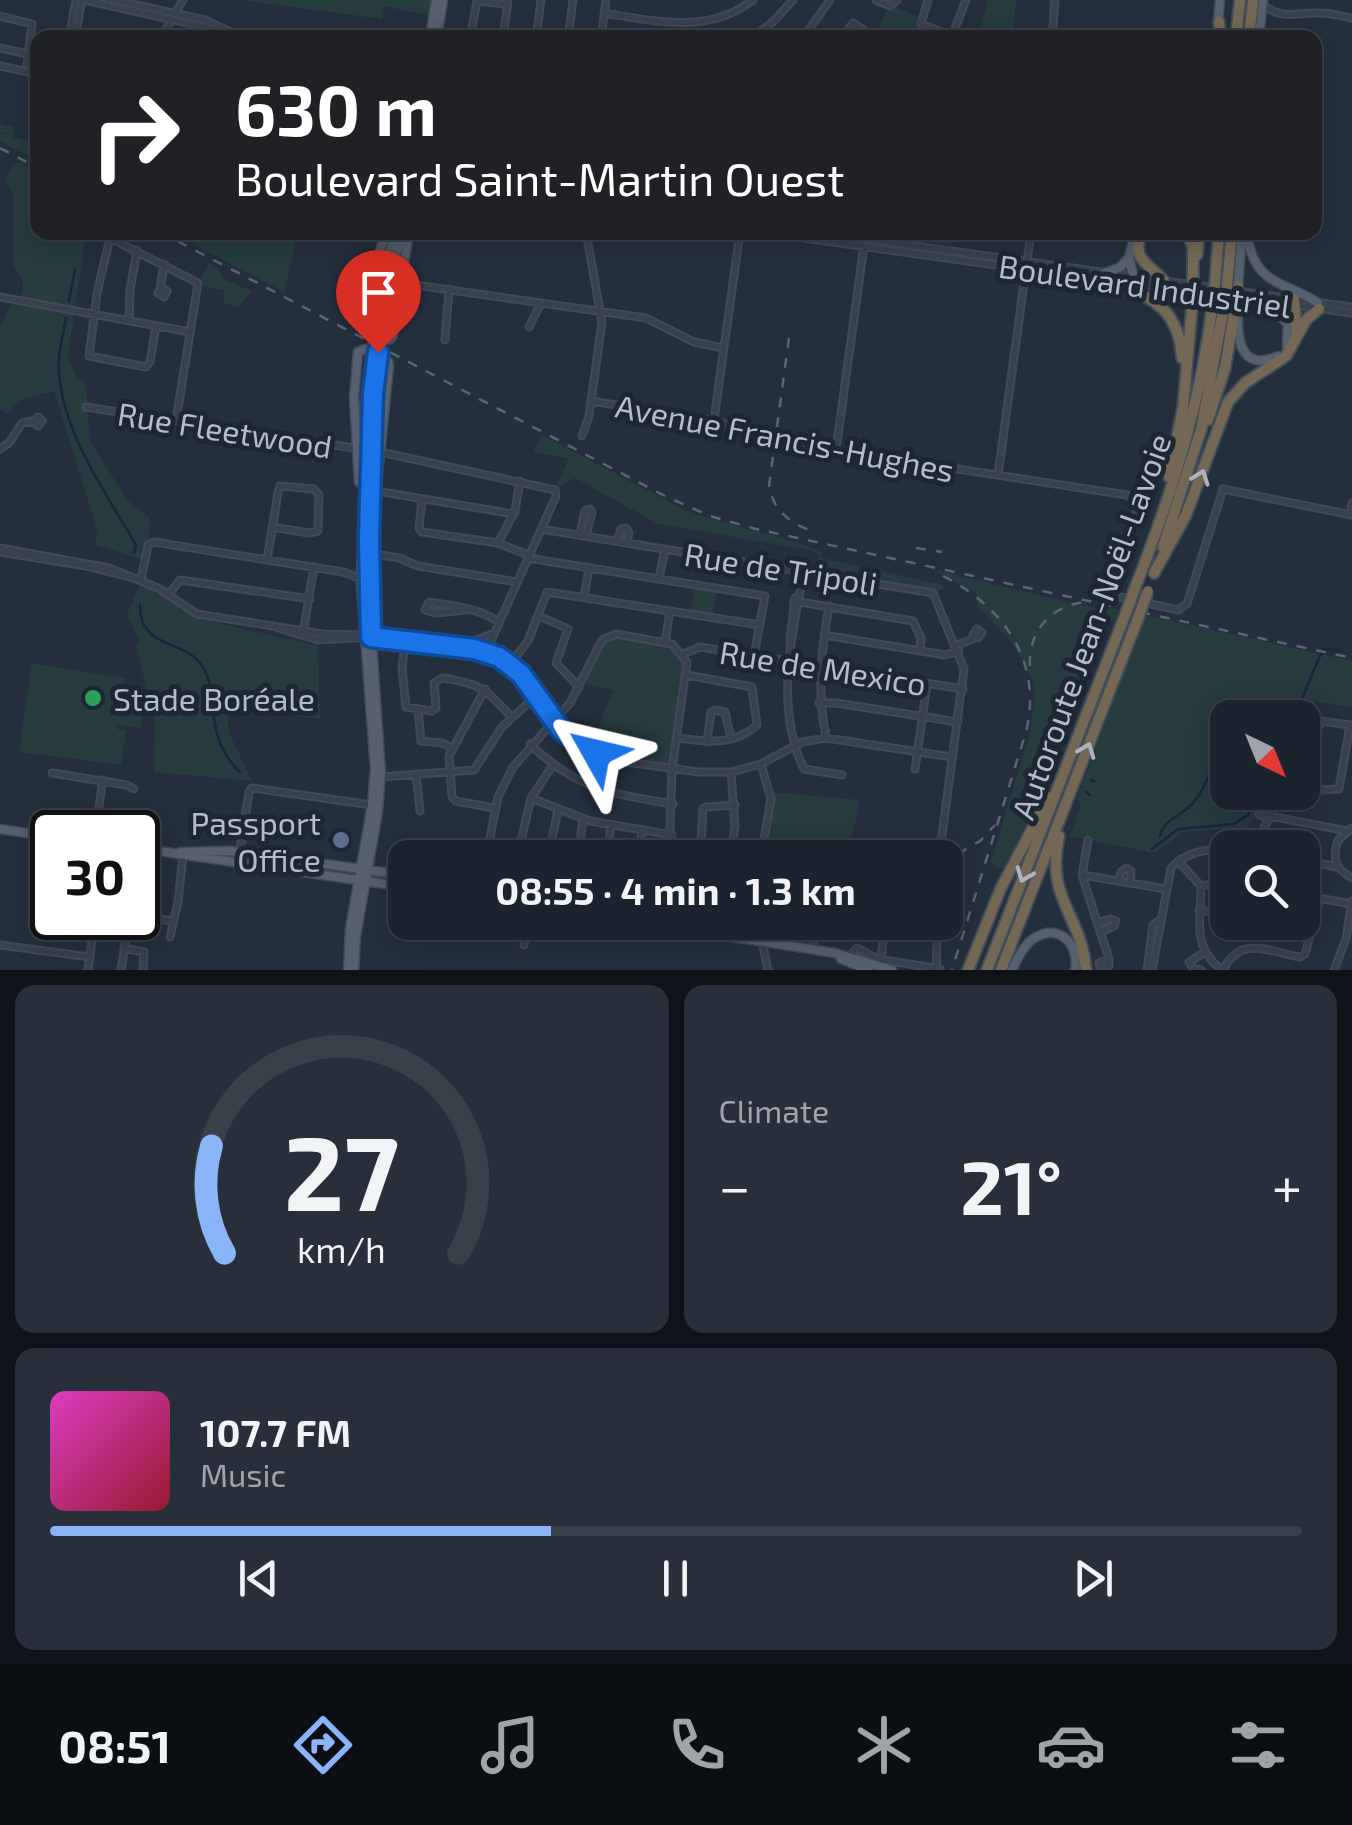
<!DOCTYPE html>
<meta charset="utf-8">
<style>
body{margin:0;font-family:"Exo 2",sans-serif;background:#282f3a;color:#f1f3f6;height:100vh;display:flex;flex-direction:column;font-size:38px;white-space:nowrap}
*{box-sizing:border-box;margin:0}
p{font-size:32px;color:#a0a4aa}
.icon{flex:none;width:55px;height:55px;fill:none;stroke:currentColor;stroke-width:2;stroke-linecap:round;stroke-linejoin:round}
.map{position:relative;height:970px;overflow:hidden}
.details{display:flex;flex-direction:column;gap:15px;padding:15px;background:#0f1319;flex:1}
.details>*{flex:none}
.hud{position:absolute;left:30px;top:30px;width:1292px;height:210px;border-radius:20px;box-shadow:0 5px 25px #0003,0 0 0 2px #39404a;background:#202124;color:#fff;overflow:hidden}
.needle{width:65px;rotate:137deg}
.buttons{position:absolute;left:1210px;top:700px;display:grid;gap:20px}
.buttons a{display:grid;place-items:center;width:110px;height:110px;border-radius:20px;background:#1b232e;box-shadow:0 5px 25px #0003,0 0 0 2px #39404a;font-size:50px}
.speed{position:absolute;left:30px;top:810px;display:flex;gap:20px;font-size:50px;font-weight:700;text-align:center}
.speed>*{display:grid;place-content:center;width:130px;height:130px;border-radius:50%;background:#1b232e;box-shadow:0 5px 25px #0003,0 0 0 2px #39404a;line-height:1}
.speed .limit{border:5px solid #111;border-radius:15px;background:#fff;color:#111}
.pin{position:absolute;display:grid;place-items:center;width:85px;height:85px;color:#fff;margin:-102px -42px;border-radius:50% 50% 50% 0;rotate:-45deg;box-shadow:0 0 10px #0007}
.pin .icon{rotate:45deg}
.me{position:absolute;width:110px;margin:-55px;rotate:307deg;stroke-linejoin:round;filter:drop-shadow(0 0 8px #0008)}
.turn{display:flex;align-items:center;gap:35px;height:210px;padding:0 40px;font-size:45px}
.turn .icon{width:130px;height:130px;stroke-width:2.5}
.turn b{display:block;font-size:70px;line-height:85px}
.big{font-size:75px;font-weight:700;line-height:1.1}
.details .card{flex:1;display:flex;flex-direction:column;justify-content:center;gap:15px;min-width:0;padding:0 35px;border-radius:20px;background:#282f3a}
.details .dial{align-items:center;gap:0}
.dial svg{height:260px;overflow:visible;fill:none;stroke:#39404a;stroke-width:7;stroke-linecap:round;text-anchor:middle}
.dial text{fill:#f1f3f6;stroke:none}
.song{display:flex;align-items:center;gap:30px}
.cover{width:120px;height:120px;border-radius:15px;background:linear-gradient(135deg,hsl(310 70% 55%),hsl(350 70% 35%))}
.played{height:10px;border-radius:5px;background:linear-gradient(90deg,#8ab4f8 40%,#39404a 40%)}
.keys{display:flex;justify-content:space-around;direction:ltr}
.heat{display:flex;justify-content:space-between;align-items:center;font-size:55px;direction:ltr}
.details .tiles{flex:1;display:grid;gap:15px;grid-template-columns:1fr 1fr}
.card:last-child{grid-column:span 2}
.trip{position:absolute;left:388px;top:840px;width:575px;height:100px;border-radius:20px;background:#1b232e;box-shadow:0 5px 25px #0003,0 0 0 2px #39404a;font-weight:700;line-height:100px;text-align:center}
.menu{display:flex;height:160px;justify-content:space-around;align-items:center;background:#0b0e12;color:#a0a4aa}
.menu .icon{width:70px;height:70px}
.menu .on{color:#8ab4f8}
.menu b{font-size:45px;color:#f1f3f6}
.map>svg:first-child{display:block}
</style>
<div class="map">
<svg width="1352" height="970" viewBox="0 0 1352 970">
<rect width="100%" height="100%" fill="#242f3e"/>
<path fill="#263c3f" d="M 242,0 L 431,0 L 428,15 L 384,6 L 382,19 Z
M 988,0 L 1016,0 L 1013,37 L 978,37 Z
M 895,7 L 919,17 L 921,28 L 916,37 L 878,37 L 876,33 L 888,9 Z
M 33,115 L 37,115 L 37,161 L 0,141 L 0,134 L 6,134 L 0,132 L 0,124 L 14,127 L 12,137 L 28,140 Z
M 22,162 L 37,170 L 38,232 L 86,233 L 68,356 L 76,377 L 86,383 L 90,442 L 129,502 L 150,518 L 147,561 L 96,545 L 97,529 L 54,391 L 19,400 L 9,414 L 0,409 L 0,327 L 13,300 L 21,301 L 23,281 L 14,266 L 13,246 L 13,192 L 5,181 L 13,164 Z
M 172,233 L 298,233 L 284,292 Z
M 853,233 L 957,232 L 957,233 L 951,245 Z
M 209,263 L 217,267 L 223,279 L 252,291 L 238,307 L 223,303 L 225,290 L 201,286 L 200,280 Z
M 542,435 L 683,509 C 728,527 778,533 821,552 L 822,558 L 948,586 L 935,592 L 816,571 L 819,555 L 810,550 L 658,524 L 575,478 L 555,490 L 569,458 L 533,452 Z
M 931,569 L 1085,606 L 1119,609 L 1114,620 L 1105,627 L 1051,772 L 1005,867 L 996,868 L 991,862 L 1030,732 L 1035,697 L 1033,680 L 1013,644 L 978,606 L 976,593 Z
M 141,580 L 200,619 L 318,646 L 320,719 L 228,708 L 228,731 L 252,781 L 154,772 L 155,722 L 136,646 L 139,641 L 127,615 Z
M 695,585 L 717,589 L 712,618 L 690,614 Z
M 1145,615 L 1352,661 L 1352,708 L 1315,701 L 1303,724 L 1302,718 L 1228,718 L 1228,792 L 1267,793 L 1249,827 L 1183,832 L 1155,853 L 1070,836 L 1081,804 L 1077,799 Z
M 610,634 L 672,644 L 687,662 L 672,769 L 610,758 L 590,748 L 613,690 L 586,684 L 579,687 L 597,645 Z
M 32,663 L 125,678 L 123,687 L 147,691 L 141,728 L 117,725 L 117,729 L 126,731 L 121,765 L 19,752 Z
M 771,792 L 860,800 L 848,857 L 761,857 Z"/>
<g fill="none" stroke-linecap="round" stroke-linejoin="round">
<path stroke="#17263c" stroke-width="2.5" d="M 69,301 L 75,269
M 66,318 C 63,336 57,355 59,373 C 64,436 105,491 136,545 L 134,553
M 140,605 C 140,649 180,639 199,662 C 223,689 199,732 240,772
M 1323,649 L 1338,650
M 1320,656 L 1322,653
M 1294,718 L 1319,658
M 1091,780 L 1094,781
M 1086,792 L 1090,795
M 1160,836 C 1164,820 1178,817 1189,807 C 1202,795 1209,777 1214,761 L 1228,757
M 1152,849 L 1178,829 L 1234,824 L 1248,815 L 1261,792"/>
<defs>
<path id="minor" d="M 85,0 L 205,27 L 231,38
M 114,0 L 205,20 L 244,38
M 876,0 L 890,6 L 897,0
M 928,0 L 921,24 L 947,34 L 954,31 L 966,0
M 1264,5 C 1282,21 1298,12 1319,13 C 1330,13 1341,16 1352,18
M 175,13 L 183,0
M 604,13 C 656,21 708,35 753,0
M 0,16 L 32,24 L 27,64
M 69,38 L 76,0
M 75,38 L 82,0
M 161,38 L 172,19
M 470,38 L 477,1 L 507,4
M 503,38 L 508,0
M 536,38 L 541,0
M 568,38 L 573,0
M 601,38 L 606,0
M 751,38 L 773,22 L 793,0
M 803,38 L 830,0
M 841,38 L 853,23 L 876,38
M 1052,38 L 1055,0
M 0,48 L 28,54
M 0,66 L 38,74
M 761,232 L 1081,277
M 816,232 L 1215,288
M 1112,280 L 1215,294
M 401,283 L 646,318 L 694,342 L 724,348
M 162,288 L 167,291 L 164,297 L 158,293 Z
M 160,289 L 164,264
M 1236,291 L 1352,307
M 0,297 L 190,332
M 1236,297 L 1352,313
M 129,321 L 130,290 L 137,250
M 156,326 L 150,362 L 146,367 L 89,356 L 97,293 L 110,238 L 198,283 L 176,421
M 529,327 L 541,303
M 445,340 L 449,289
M 591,401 L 716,421 L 781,442 L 1127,495 L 1136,503 L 1136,513 L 1103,590 L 1107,594 L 1178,610 L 1187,604 L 1223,489 L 1352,515
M 86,407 L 360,449
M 38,417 L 42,421 L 38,426 L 33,422 Z
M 714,420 L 740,232
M 582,436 L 589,416 L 602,322 L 586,232
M 0,449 L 9,443 L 22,423 L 33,421
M 836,450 L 864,245
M 380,452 L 555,490 L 556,496 L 486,652
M 998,475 L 1031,232
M 370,490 L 514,514
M 422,500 L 419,528 L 422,532 L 498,543 L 528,555
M 1350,515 L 1352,503
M 541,529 L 933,593 L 964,669 L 939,858
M 580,535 L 585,511 L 590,509 L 592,512 L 586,536
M 617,541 L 621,529 L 626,528 L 629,533 L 627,543
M 498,543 L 515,511 L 520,481
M 0,548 L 109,568 L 158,588 L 197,614 L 323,634 L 365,635
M 0,552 L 86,566 L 141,580
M 368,553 L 399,558 L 418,566 L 517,582
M 528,558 L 765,596 L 754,656
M 267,560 L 278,493 L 280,486 L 314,489 L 319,495 L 318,531 L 309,533 L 272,527
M 804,571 C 792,636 774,706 804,769 L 842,775
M 659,579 L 665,549
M 141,580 L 148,545 L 154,542 L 343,572 L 359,578
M 168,595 L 180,580 L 310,599
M 584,597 L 589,568
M 794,601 L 913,621 L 921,638 L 920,651
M 465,610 L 436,613 L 425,610 L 429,602 C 453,606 479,608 499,622
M 539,616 L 568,629 L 556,663 L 579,687
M 278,628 L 318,640 L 371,637 L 486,652 L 511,664 L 521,674 L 546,712 L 576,742 L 596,753 L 626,762 L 699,772 L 731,772 L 761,764 L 802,742 L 826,738 L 952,757
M 977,629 L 982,633 L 978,638 L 973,635 Z
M 303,633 L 314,567
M 824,635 L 945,655 L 959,651
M 790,641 L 795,598
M 405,642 L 402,668 L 406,707 L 432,711 L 436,708 L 434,683 L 442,678 C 479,683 487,689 511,717
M 665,642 L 670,611
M 465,645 L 492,634
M 957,645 L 975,638
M 683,654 L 700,647 L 963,689
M 511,663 L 528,641 L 547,592 L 760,625
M 485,689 L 449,756 L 452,797 L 456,801 L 494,808
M 819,703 L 836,703 L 958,722
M 418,710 L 421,741 L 442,743 L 452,748
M 826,737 C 817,691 821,652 829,606
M 677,738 C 706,742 734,746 757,725 L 752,687 L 687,675
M 707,742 L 711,712 L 715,710 L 725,712 L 731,739
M 530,744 C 576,789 612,794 673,804
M 1302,756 L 1322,721 L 1349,725
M 915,769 L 927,684
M 731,772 L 735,825 L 731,858
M 52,773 L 127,785 L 134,789
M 416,774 L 420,811
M 381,777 L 474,770 L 502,727 L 536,696
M 1302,784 L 1321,790 L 1339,789 L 1350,725
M 531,798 L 590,821 L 672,835
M 1259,815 L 1269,818
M 1270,816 L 1347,831
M 1352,828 L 1338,840 C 1332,858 1335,869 1352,878
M 84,832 L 86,824 L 98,813 L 103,780
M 1088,840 L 1082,875 L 1109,959
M 1253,848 L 1283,792
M 486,858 L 498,797 L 513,767 L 570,703 L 602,640 L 616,634 L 672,644 L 687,662 L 672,769 L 669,858
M 517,858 L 531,798 L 553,765
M 548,858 L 558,810
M 578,858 L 583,819
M 607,858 L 611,825
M 638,858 L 642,830
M 700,858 L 703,809 L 706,807 L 735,805
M 761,858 L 771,799 L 761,764
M 1302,860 L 1337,867
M 1178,861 L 1201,886 C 1201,919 1191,947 1222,970
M 238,862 L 249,792 L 252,788 L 372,805
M 1082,875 L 1166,889
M 1119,881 L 1121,872 L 1127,868 L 1131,871 L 1130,883
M 1201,886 L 1228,881
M 1302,895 L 1351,904
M 1199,910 L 1228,914
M 138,916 L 173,921
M 1276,922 L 1312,929
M 1097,923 L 1110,919 L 1116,921 L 1114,926 L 1101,932
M 170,937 L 178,902 L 183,856
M 762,941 L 768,970
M 776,943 L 779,922
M 0,945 L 90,957
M 524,945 L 528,922
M 124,948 L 144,952 L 143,970
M 812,949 L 817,922
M 849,957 L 857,948 L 878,959 L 940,969
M 1109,959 L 1109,966 L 1100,968 L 1099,963 Z
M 881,960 L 885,922
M 936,968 L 938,922
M 88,970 L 95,918
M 121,970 L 129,918
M 1147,970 L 1153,925 L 1160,920
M 1152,970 L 1171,868 C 1187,851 1205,850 1228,848
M 1201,970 L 1193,968 L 1189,962 L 1205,952
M 1223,970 C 1241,935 1267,951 1300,957 L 1305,954 L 1320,898
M 1334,970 L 1346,939 L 1352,901"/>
<path id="major" d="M 1218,23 L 1220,0
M 430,38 L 436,0
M 437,38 L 443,0
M 1259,38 L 1263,0
M 1135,232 L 1129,258 L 1135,283
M 1247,232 C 1253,286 1283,280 1318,303
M 1104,273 L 1119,268 L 1129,258
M 1238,287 L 1242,232
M 1264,301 L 1288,324 L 1287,346
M 1238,315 C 1237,343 1243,372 1278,356
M 369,331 L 362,324 L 369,284 L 386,232
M 384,339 L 389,340 L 393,336 L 409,232
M 359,482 L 354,397 L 358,352 L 366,349
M 370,490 L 378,473 L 389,366 L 388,361 L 382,357
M 0,829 L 52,837
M 138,848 L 405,887
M 181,852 L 230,851 L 405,875
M 638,922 L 835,953 L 892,970
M 841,959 L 869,970
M 348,970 L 350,929 L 372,805 L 375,769 L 361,583 L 366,397 L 378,299 L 395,232
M 354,970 L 356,936 L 378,811 L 381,773 L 368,588 L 373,394 L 386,291 L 402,232
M 1012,970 C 1018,958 1024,944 1036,937 C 1061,923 1080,947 1075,970"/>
<path id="highway" d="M 1219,22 L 1221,38
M 1236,38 L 1240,0
M 1249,38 L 1253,0
M 1142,232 C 1130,260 1150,264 1164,281
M 1187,232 L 1193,248 L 1193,280
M 1197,255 L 1199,232
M 1081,277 C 1131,290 1179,295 1182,358
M 1215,283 L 1219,232
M 1227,285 L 1232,232
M 1294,299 L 1297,335
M 1208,420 L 1225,368 L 1236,302
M 1169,477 L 1183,408 L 1193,296
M 1163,547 L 1201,430 L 1225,301
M 1154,573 L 1186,515 L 1228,402 L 1245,383 L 1286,356 L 1306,320 L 1319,309
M 1135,588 C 1172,494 1202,400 1213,299
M 1059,836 C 1045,900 1082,915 1086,970
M 968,970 L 1001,888 L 1049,797
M 987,970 L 1124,618
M 1001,970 L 1137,621"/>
</defs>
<use href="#minor" stroke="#414a57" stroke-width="9"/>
<use href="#major" stroke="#414a57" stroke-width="11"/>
<use href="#highway" stroke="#434c59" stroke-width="14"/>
<use href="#minor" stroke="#38414e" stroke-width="5"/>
<use href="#major" stroke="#56606e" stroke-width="8"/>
<use href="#highway" stroke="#746855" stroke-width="10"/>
<path stroke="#5a6575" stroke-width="2.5" stroke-dasharray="10 10" stroke-linecap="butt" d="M 0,148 L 38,168
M 160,232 L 665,496 L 710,516 L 756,529 L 1352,658
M 789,338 L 769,486 C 774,512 790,523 814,532
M 916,548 L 942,552
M 943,576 C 1004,607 1043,662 1026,732 L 952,970
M 1030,666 C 1028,632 1050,606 1085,602
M 958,854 L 980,841 L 995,825"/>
<defs>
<path id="major-bridge" d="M 369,331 L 384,339
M 366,349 L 382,357"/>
<path id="highway-bridge" d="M 1193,280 L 1193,296
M 1213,299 L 1215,283
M 1225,301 L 1227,285
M 1236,302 L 1238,287
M 1124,618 L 1135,588
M 1137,621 L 1148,591"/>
</defs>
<use href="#major-bridge" stroke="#414a57" stroke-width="11" stroke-linecap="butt"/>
<use href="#highway-bridge" stroke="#434c59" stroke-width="14" stroke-linecap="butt"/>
<use href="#major-bridge" stroke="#56606e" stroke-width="8"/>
<use href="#highway-bridge" stroke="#746855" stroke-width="10"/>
</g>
<defs><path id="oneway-chevron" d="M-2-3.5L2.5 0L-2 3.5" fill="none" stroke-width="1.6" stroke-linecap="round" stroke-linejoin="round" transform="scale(2.5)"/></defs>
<g stroke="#aeb4bd">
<use href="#oneway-chevron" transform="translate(1201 477) rotate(-70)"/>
<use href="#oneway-chevron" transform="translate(1087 750) rotate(-69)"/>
<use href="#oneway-chevron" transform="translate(1024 875) rotate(111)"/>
</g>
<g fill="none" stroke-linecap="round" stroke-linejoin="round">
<defs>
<path id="route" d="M 378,352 L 373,394 L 369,538 L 371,637 L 474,649 L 499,657 L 521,674 L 562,731 L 596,753"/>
</defs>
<use href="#route" stroke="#114b97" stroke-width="25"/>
<use href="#route" stroke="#1a73e8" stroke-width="18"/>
</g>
<circle fill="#2e9e5b" stroke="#1d2633" stroke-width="4" cx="93" cy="698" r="10"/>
<circle fill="#5c6f8a" stroke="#1d2633" stroke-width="4" cx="341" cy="840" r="10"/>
<g text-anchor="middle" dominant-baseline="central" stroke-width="10" stroke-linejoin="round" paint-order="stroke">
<g font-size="32" fill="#b4bcc9" stroke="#1d2633">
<text transform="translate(1145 285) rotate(8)">Boulevard Industriel</text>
<text transform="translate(225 429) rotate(9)">Rue Fleetwood</text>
<text transform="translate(785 437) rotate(11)">Avenue Francis-Hughes</text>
<text transform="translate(781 568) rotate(9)">Rue de Tripoli</text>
<text transform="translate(1090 626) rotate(-70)">Autoroute Jean-Noël-Lavoie</text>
<text transform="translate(823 667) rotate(9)">Rue de Mexico</text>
</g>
<g font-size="32" fill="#b4bcc9" stroke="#1d2633" text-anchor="start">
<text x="113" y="698">Stade Boréale</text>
<text x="321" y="822" text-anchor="end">Passport<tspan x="321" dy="37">Office</tspan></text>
</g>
</g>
</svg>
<div class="buttons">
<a><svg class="needle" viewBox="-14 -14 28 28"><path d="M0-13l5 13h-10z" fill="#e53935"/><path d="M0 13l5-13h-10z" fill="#a0a4aa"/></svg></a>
<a><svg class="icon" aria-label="search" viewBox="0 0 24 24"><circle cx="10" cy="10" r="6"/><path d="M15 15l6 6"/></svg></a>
</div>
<div class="speed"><div class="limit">30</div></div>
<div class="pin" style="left:378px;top:352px;background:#d93025"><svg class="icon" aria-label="arrive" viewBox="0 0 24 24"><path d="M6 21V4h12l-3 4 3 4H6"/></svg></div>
<svg class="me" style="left:596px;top:753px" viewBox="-20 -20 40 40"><path d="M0-17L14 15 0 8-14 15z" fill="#1a73e8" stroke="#fff" stroke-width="4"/></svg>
<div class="trip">08:55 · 4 min · 1.3 km</div>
<div class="hud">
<div class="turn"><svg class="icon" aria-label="right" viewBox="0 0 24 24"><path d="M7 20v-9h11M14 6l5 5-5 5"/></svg><div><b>630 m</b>Boulevard Saint-Martin Ouest</div></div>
</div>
</div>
<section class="details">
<div class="tiles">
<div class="card dial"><svg viewBox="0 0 100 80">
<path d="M14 69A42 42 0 1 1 86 69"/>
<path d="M14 69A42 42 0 0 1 10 36" stroke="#8ab4f8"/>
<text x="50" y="56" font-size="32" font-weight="700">27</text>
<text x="50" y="72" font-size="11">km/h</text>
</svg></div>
<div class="card"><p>Climate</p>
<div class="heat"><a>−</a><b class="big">21°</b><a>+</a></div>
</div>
<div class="card">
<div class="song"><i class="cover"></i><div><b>107.7 FM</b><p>Music</p></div></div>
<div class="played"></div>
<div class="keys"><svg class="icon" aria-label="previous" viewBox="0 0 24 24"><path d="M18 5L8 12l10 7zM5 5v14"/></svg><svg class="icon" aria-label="pause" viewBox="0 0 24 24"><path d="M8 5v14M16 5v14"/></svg><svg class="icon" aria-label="next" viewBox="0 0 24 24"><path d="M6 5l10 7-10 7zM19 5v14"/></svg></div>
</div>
</div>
</section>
<nav class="menu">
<b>08:51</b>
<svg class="icon on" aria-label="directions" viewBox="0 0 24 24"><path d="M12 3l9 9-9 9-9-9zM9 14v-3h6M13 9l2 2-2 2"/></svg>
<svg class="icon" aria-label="music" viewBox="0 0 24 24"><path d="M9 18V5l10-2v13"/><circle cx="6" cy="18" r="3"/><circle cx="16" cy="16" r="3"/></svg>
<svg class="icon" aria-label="phone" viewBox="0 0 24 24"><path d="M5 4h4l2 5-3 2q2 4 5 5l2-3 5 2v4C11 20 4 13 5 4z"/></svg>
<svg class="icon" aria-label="climate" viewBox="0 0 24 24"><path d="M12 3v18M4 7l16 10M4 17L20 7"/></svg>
<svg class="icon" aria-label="car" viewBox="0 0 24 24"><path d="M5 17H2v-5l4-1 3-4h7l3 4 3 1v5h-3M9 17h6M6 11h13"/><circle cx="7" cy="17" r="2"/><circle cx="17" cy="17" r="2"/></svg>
<svg class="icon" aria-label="filters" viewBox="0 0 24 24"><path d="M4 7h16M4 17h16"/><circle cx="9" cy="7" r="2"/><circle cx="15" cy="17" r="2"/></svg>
</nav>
